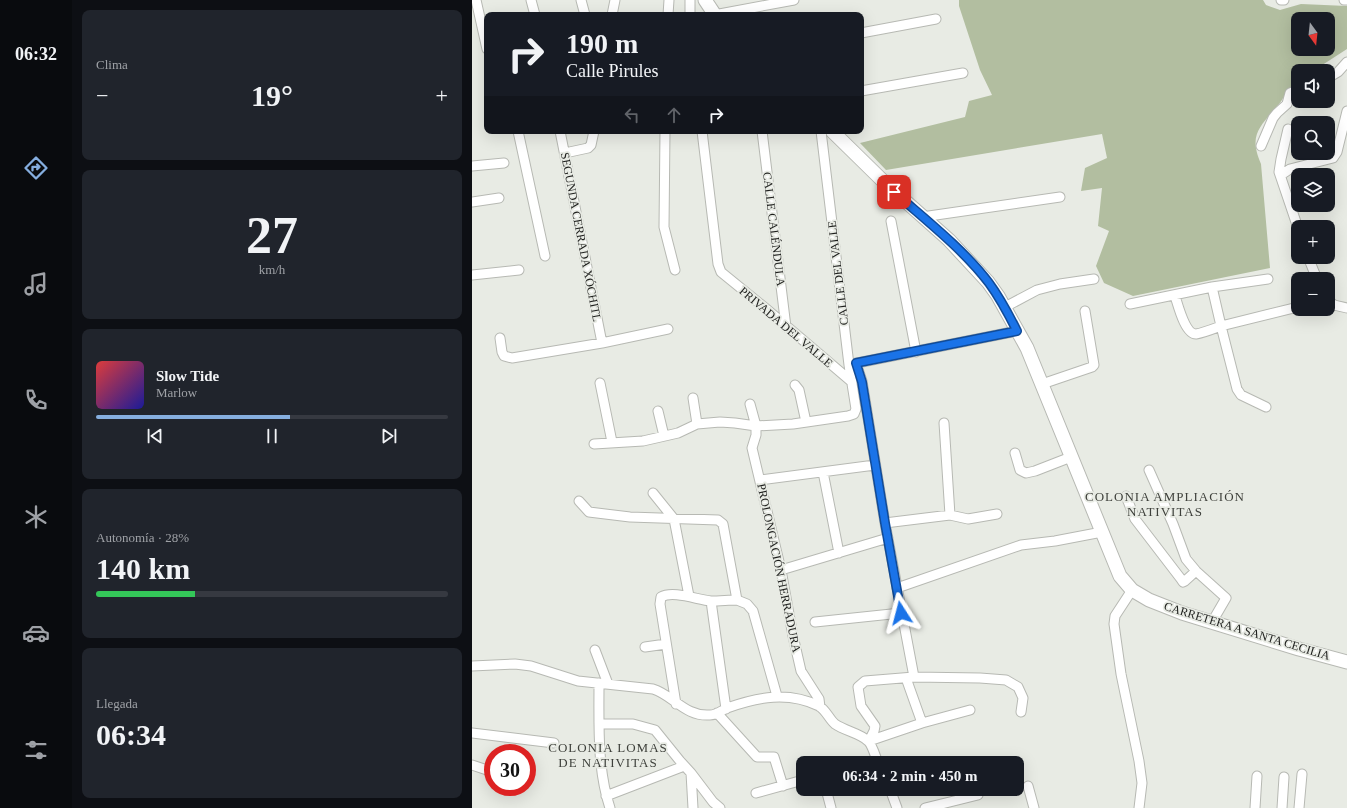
<!DOCTYPE html>
<html lang="es">
<meta charset="utf-8">
<style>
body{margin:0;font-family:Georgia,serif;background:#20242c;color:#f1f3f6;height:100vh;display:flex;flex-direction:column;font-size:15px;white-space:nowrap}
*{box-sizing:border-box;margin:0}
p{font-size:13px;color:#9ea1a6}
.icon{flex:none;width:22px;height:22px;fill:none;stroke:currentColor;stroke-width:2;stroke-linecap:round;stroke-linejoin:round}
.map{position:relative;flex:1;overflow:hidden}
.side{display:flex;flex-direction:column;gap:10px;padding:10px;background:#0d0f14;width:400px}
.side>*{flex:none}
.guide{position:absolute;left:12px;top:12px;width:380px;height:122px;border-radius:8px;box-shadow:0 4px 16px #0002;background:#171b24;color:#f1f3f6;overflow:hidden}
.needle{width:26px;rotate:165deg}
.buttons{position:absolute;left:819px;top:12px;display:grid;gap:8px}
.buttons a{display:grid;place-items:center;width:44px;height:44px;border-radius:8px;background:#171b24;box-shadow:0 4px 16px #0002;font-size:20px}
.speed{position:absolute;left:12px;top:744px;display:flex;gap:8px;font-size:20px;font-weight:700;text-align:center}
.speed>*{display:grid;place-content:center;width:52px;height:52px;border-radius:50%;background:#171b24;box-shadow:0 4px 16px #0002;line-height:1}
.speed .limit{border:6px solid #d22;background:#fff;color:#111}
.pin{position:absolute;display:grid;place-items:center;width:34px;height:34px;color:#fff;margin:-17px;border-radius:8px;box-shadow:0 2px 6px #0006}
.me{position:absolute;width:44px;margin:-22px;rotate:351deg;stroke-linejoin:round;filter:drop-shadow(0 0 3px #0008)}
.turn{display:flex;align-items:center;gap:14px;height:84px;padding:0 16px;font-size:18px}
.turn .icon{width:52px;height:52px;stroke-width:2.5}
.turn b{display:block;font-size:28px;line-height:34px}
.lanes{display:flex;align-items:center;height:38px;padding:0 16px;background:#0003;justify-content:center;gap:20px;direction:ltr}
.lanes .off{opacity:.35}
.big{font-size:30px;font-weight:800;line-height:1.1}
.side .tile{flex:1;display:flex;flex-direction:column;justify-content:center;gap:6px;min-width:0;padding:0 14px;border-radius:8px;background:#20242c}
.side .dial{align-items:center;gap:0}
.dial b{font-size:52px;line-height:1}
.song{display:flex;align-items:center;gap:12px}
.cover{width:48px;height:48px;border-radius:6px;background:linear-gradient(135deg,hsl(0 70% 55%),hsl(240 70% 35%))}
.played{height:4px;border-radius:2px;background:linear-gradient(90deg,#85aedf 55%,#363941 55%)}
.keys{display:flex;justify-content:space-around;direction:ltr}
.heat{display:flex;justify-content:space-between;align-items:center;font-size:22px;direction:ltr}
.charge{height:6px;border-radius:3px;background:linear-gradient(90deg,#34c759 28%,#363941 0)}
.trip{position:absolute;left:324px;top:756px;width:228px;height:40px;border-radius:8px;background:#171b24;box-shadow:0 4px 16px #0002;font-weight:800;line-height:40px;text-align:center}
main{display:flex;flex:1;min-height:0}
.tab-bar{display:flex;flex-direction:column;width:72px;justify-content:space-around;align-items:center;background:#090b0e;color:#9ea1a6}
.tab-bar .icon{width:28px;height:28px}
.tab-bar .active{color:#85aedf}
.tab-bar b{font-size:18px;color:#f1f3f6}
.map>svg:first-child{display:block}
</style>
<main>
<nav class="tab-bar">
<b>06:32</b>
<svg class="icon active" aria-label="directions" viewBox="0 0 24 24"><path d="M12 3l9 9-9 9-9-9zM9 14v-3h6M13 9l2 2-2 2"/></svg>
<svg class="icon" aria-label="music" viewBox="0 0 24 24"><path d="M9 18V5l10-2v13"/><circle cx="6" cy="18" r="3"/><circle cx="16" cy="16" r="3"/></svg>
<svg class="icon" aria-label="phone" viewBox="0 0 24 24"><path d="M5 4h4l2 5-3 2q2 4 5 5l2-3 5 2v4C11 20 4 13 5 4z"/></svg>
<svg class="icon" aria-label="climate" viewBox="0 0 24 24"><path d="M12 3v18M4 7l16 10M4 17L20 7"/></svg>
<svg class="icon" aria-label="car" viewBox="0 0 24 24"><path d="M5 17H2v-5l4-1 3-4h7l3 4 3 1v5h-3M9 17h6M6 11h13"/><circle cx="7" cy="17" r="2"/><circle cx="17" cy="17" r="2"/></svg>
<svg class="icon" aria-label="filters" viewBox="0 0 24 24"><path d="M4 7h16M4 17h16"/><circle cx="9" cy="7" r="2"/><circle cx="15" cy="17" r="2"/></svg>
</nav>
<section class="side">
<div class="tile"><p>Clima</p>
<div class="heat"><a>−</a><b class="big">19°</b><a>+</a></div>
</div>
<div class="tile dial"><b>27</b><p>km/h</p></div>
<div class="tile">
<div class="song"><i class="cover"></i><div><b>Slow Tide</b><p>Marlow</p></div></div>
<div class="played"></div>
<div class="keys"><svg class="icon" aria-label="previous" viewBox="0 0 24 24"><path d="M18 5L8 12l10 7zM5 5v14"/></svg><svg class="icon" aria-label="pause" viewBox="0 0 24 24"><path d="M8 5v14M16 5v14"/></svg><svg class="icon" aria-label="next" viewBox="0 0 24 24"><path d="M6 5l10 7-10 7zM19 5v14"/></svg></div>
</div>
<div class="tile"><p>Autonomía · 28%</p><b class="big">140 km</b><div class="charge"></div></div>
<div class="tile"><p>Llegada</p><b class="big">06:34</b></div>
</section>
<div class="map">
<svg width="875" height="808" viewBox="0 0 875 808">
<rect width="100%" height="100%" fill="#e8ebe4"/>
<path fill="#b2bea0" fill-rule="evenodd" d="M 487,0 L 791,0 L 794,5 L 808,10 L 829,4 L 875,6 L 875,49 L 841,71 L 826,71 L 826,81 C 815,88 814,95 807,104 C 788,127 776,134 789,164 L 798,268 L 661,296 L 632,283 L 624,266 L 637,231 L 626,226 L 630,188 L 609,191 L 613,168 L 635,158 L 630,134 L 414,170 L 388,143 L 493,117 L 497,101 L 520,95 L 508,70 L 487,6 ZM 826,19 L 856,19 L 856,49 L 826,49 Z"/>
<g fill="none" stroke-linecap="round" stroke-linejoin="round">
<defs>
<path id="street" d="M 4,0 L 15,49
M 59,0 L 63,15
M 109,0 L 113,15
M 218,0 L 218,15
M 809,0 L 812,0
M 872,0 L 875,0
M 140,15 L 143,0
M 196,15 L 197,0
M 242,15 L 322,0
M 389,33 L 464,19
M 856,78 L 866,72 L 875,62
M 389,91 L 491,73
M 816,129 L 809,159 L 807,172 L 826,228
M 46,131 L 73,256
M 88,131 L 130,343
M 193,131 L 192,227 L 203,270
M 230,131 L 246,264 L 249,272 L 292,307 L 380,382
M 290,131 L 314,327
M 789,146 L 801,118 L 805,113 L 815,104 L 818,93 L 826,90
M 93,153 L 116,148 L 119,145 L 122,131
M 0,166 L 32,163
M 809,175 L 818,169 L 861,158 L 865,152 L 875,111
M 0,202 L 27,198
M 450,217 L 588,197
M 419,221 L 444,352
M 836,257 L 845,279
M 0,275 L 47,270
M 740,287 L 749,326 L 826,307
M 703,296 C 706,305 713,334 724,334 C 731,333 741,329 749,326 L 765,389 L 769,395 L 794,407
M 856,300 L 862,305 L 875,308
M 658,304 L 740,287 L 796,279
M 533,307 L 565,290 L 588,284 L 622,279
M 28,338 L 30,352 L 32,356 L 40,358 L 130,343 L 196,329
M 384,363 L 390,381 L 413,523 L 442,677 L 393,681 L 386,687 L 389,706 L 403,726 L 402,731 L 397,741
M 380,364 L 545,331
M 128,383 L 140,442
M 570,384 L 620,367 L 622,365 L 613,311
M 323,385 L 327,390 L 334,422
M 221,398 L 225,424
M 278,404 L 284,426 L 284,435 L 280,448 L 309,570 L 321,636 L 329,671 L 347,699 L 348,707
M 186,411 L 192,436
M 472,423 L 478,515
M 122,444 L 171,441 L 206,433 L 225,424 L 248,422 L 263,423 L 284,426 L 321,424 L 376,416 L 382,414 L 384,409 L 377,365 L 349,131
M 543,453 L 548,470 L 554,473 L 563,471 L 599,457
M 677,470 L 701,524 L 714,559 L 724,571 L 754,598 L 740,622
M 351,472 L 367,553
M 288,480 L 403,465
M 181,493 L 202,519 L 217,596
M 654,496 L 663,519 L 709,579 L 711,582 L 713,581 L 724,571
M 107,501 L 117,512 L 158,517 L 246,520 L 251,524 L 265,600 L 275,604 L 281,611 L 305,696
M 413,523 L 478,515 L 496,519 L 525,514
M 309,570 L 416,538
M 425,588 L 549,545 L 583,541 L 630,532
M 660,590 L 643,616 L 642,624 L 649,674 L 667,761 L 670,783 L 667,808
M 239,601 L 254,709
M 343,622 L 429,613
M 173,647 L 194,644
M 123,650 L 136,684
M 0,666 L 43,664 L 59,666 L 106,681 L 181,689 C 201,695 213,717 238,715 C 244,715 249,711 255,708 C 286,697 316,691 347,706 C 354,710 357,719 363,724 C 373,731 388,733 396,741 C 400,744 404,758 406,763
M 442,677 L 508,678 L 534,680 L 546,687 L 551,698 L 549,712
M 434,678 L 450,723
M 127,683 C 127,724 125,769 138,808
M 204,704 L 188,604 L 189,597 C 201,590 226,600 239,601 C 248,601 257,600 265,600
M 245,713 L 285,757 L 302,757 L 311,786
M 127,724 L 161,724 L 183,730 L 208,761 L 219,773 L 241,802 L 248,808
M 0,733 L 82,743
M 397,741 L 450,723 L 498,710
M 0,765 L 21,772
M 219,773 L 221,808
M 556,786 L 562,808
M 354,789 L 359,808
M 418,789 L 425,808
M 284,793 L 331,780
M 134,796 L 212,766
M 453,808 L 506,795
M 783,808 L 785,776
M 810,808 L 812,777
M 827,808 L 830,774"/>
<path id="secondary" d="M 233,0 L 243,15
M 360,131 L 413,183 L 477,240 L 516,282 L 526,296 L 555,348 L 648,576 L 660,590 L 677,600 L 710,613 L 827,649 L 875,662"/>
</defs>
<use href="#street" stroke="#b7b9b3" stroke-width="11"/>
<use href="#secondary" stroke="#b7b9b3" stroke-width="15"/>
<path stroke="#81837f" stroke-width="1.5" stroke-dasharray="3 3" stroke-linecap="butt" d="M 672,516 L 686,512"/>
<use href="#street" stroke="#fff" stroke-width="9"/>
<use href="#secondary" stroke="#fff" stroke-width="13"/>
</g>
<g fill="none" stroke-linecap="round" stroke-linejoin="round">
<defs>
<path id="route" d="M 422,192 C 454,220 492,250 517,283 C 528,298 537,315 545,331 L 384,363 L 390,382 L 413,523 L 429,613"/>
</defs>
<use href="#route" stroke="#114b97" stroke-width="10"/>
<use href="#route" stroke="#1a73e8" stroke-width="7"/>
</g>
<g text-anchor="middle" dominant-baseline="central" stroke-width="3.5" stroke-linejoin="round" paint-order="stroke">
<g font-size="12" fill="#1d1e1c" stroke="#e8ebe4">
<text transform="translate(302 229) rotate(83)">CALLE CALÉNDULA</text>
<text transform="translate(109 237) rotate(79)">SEGUNDA CERRADA XÓCHITL</text>
<text transform="translate(366 273) rotate(-97)">CALLE DEL VALLE</text>
<text transform="translate(314 327) rotate(40)">PRIVADA DEL VALLE</text>
<text transform="translate(307 568) rotate(78)">PROLONGACIÓN HERRADURA</text>
<text transform="translate(775 631) rotate(17)">CARRETERA A SANTA CECILIA</text>
</g>
<g font-size="13" letter-spacing="1" fill="#3e403b" stroke="#e8ebe4">
<text x="693" y="496">COLONIA AMPLIACIÓN<tspan x="693" dy="15">NATIVITAS</tspan></text>
<text x="136" y="747">COLONIA LOMAS<tspan x="136" dy="15">DE NATIVITAS</tspan></text>
</g>
</g>
</svg>
<div class="buttons">
<a><svg class="needle" viewBox="-14 -14 28 28"><path d="M0-13l5 13h-10z" fill="#e53935"/><path d="M0 13l5-13h-10z" fill="#9ea1a6"/></svg></a>
<a><svg class="icon" aria-label="sound" viewBox="0 0 24 24"><path d="M4 9h4l5-4v14l-5-4H4zM17 9q2 3 0 6"/></svg></a>
<a><svg class="icon" aria-label="search" viewBox="0 0 24 24"><circle cx="10" cy="10" r="6"/><path d="M15 15l6 6"/></svg></a>
<a><svg class="icon" aria-label="layers" viewBox="0 0 24 24"><path d="M12 4l9 5-9 5-9-5zM3 14l9 5 9-5"/></svg></a>
<a>+</a>
<a>−</a>
</div>
<div class="speed"><div class="limit">30</div></div>
<div class="pin" style="left:422px;top:192px;background:#d93025"><svg class="icon" aria-label="arrive" viewBox="0 0 24 24"><path d="M6 21V4h12l-3 4 3 4H6"/></svg></div>
<svg class="me" style="left:429px;top:613px" viewBox="-20 -20 40 40"><path d="M0-17L14 15 0 8-14 15z" fill="#1a73e8" stroke="#fff" stroke-width="4"/></svg>
<div class="trip">06:34 · 2 min · 450 m</div>
<div class="guide">
<div class="turn"><svg class="icon" aria-label="right" viewBox="0 0 24 24"><path d="M7 20v-9h11M14 6l5 5-5 5"/></svg><div><b>190 m</b>Calle Pirules</div></div>
<div class="lanes"><svg class="icon off" aria-label="left" viewBox="0 0 24 24"><path d="M17 20v-9H6M10 6l-5 5 5 5"/></svg><svg class="icon off" aria-label="ahead" viewBox="0 0 24 24"><path d="M12 20V5M6 11l6-6 6 6"/></svg><svg class="icon" aria-label="right" viewBox="0 0 24 24"><path d="M7 20v-9h11M14 6l5 5-5 5"/></svg></div>
</div>
</div>
</main>
